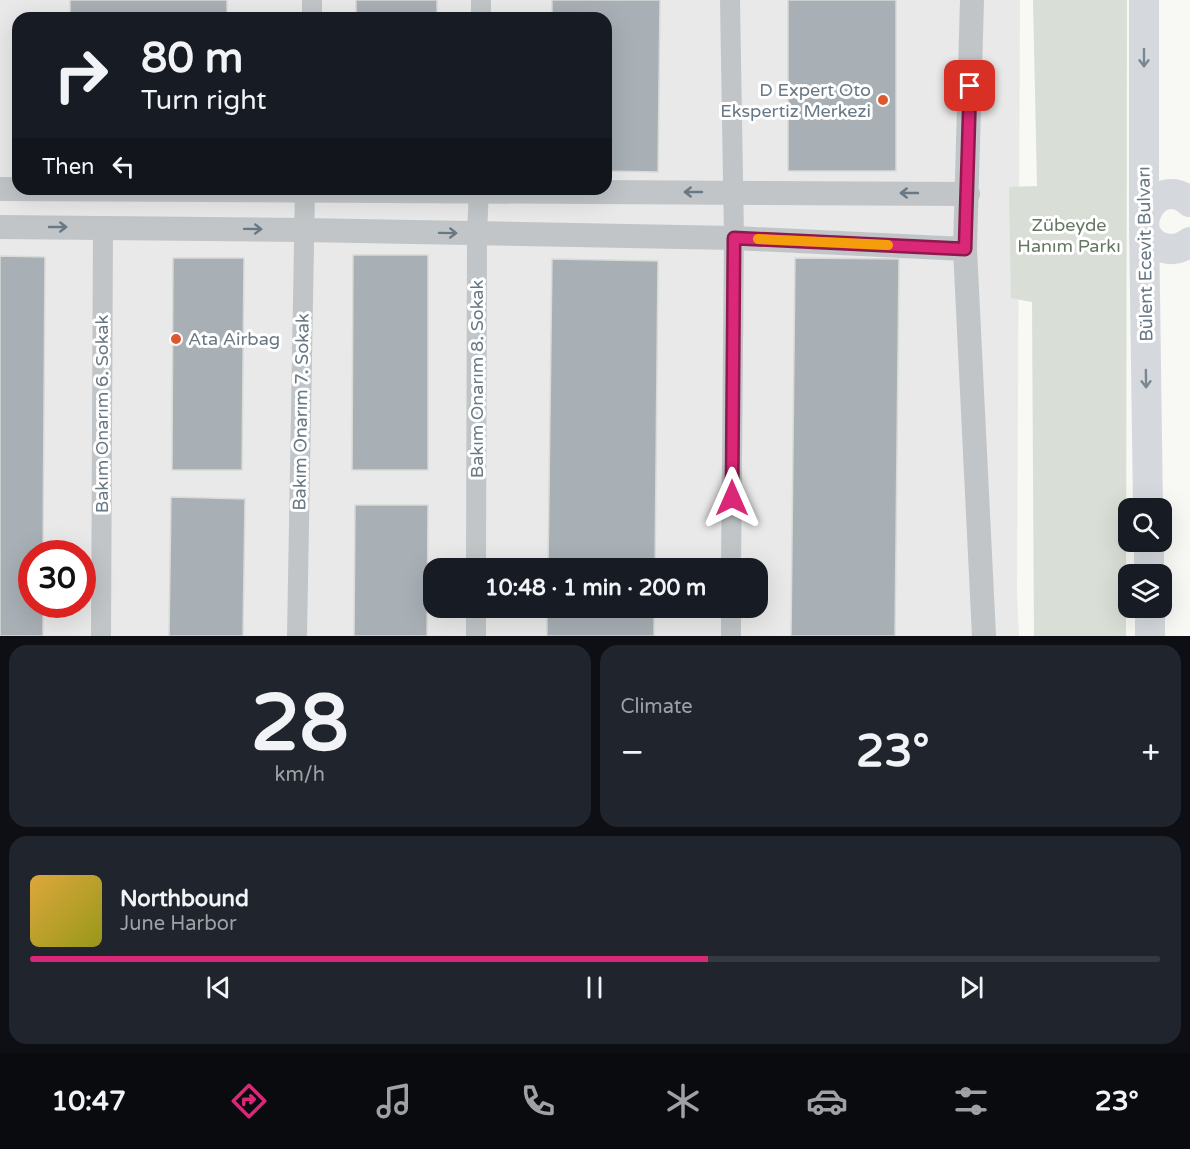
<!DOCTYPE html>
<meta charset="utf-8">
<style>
body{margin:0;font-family:"Varela Round",sans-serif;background:#20242c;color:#f1f3f6;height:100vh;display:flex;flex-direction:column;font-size:22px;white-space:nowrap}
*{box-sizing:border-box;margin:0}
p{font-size:20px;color:#9ea1a6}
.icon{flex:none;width:33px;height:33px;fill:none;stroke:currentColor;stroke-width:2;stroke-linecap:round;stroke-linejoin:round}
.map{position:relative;height:636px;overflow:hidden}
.drawer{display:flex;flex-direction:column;gap:9px;padding:9px;background:#0d0f14;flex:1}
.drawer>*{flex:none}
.banner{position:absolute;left:12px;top:12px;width:600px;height:183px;border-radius:18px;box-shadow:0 6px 24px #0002;background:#171b24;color:#f1f3f6;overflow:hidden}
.buttons{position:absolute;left:1118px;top:498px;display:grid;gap:12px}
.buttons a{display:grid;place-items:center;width:54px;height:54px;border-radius:12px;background:#171b24;box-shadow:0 6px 24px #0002;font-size:30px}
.speed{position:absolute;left:18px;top:540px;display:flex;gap:12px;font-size:30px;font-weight:700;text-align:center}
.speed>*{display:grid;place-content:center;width:78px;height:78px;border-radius:50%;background:#171b24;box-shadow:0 6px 24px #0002;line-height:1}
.speed .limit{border:9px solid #d22;background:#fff;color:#111}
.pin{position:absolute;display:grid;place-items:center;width:51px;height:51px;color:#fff;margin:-26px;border-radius:12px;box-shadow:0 3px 9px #0006}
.me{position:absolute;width:66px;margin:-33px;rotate:0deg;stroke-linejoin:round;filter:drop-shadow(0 0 4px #0008)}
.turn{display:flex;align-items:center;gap:21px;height:126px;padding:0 30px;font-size:27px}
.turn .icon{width:78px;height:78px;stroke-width:2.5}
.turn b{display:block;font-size:42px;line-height:51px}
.then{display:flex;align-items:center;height:57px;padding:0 30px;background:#0003;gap:12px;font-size:22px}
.big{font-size:45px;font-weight:800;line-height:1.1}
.drawer .card{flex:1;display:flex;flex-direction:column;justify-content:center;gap:9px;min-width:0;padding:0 21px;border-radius:18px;background:#20242c}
.drawer .dial{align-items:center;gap:0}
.dial b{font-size:78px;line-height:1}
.song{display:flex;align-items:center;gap:18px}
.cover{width:72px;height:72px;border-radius:9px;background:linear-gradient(135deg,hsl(40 70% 55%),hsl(60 70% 35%))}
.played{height:6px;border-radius:3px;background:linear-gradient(90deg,#db2777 60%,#363941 60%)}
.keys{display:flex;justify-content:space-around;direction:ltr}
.heat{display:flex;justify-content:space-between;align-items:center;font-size:33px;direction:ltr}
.drawer .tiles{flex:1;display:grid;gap:9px;grid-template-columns:1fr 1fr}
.card:last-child{grid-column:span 2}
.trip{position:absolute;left:423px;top:558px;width:345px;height:60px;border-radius:18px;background:#171b24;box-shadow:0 6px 24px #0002;font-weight:800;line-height:60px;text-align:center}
.menu{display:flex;height:96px;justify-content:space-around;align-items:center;background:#090b0e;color:#9ea1a6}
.menu .icon{width:42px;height:42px}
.menu .on{color:#db2777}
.menu b{font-size:27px;color:#f1f3f6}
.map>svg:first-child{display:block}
</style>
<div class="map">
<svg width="1190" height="636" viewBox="0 0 1190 636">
<rect width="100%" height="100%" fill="#f8f8f5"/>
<path fill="#e8e9e8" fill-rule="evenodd" d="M 0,0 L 1020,0 L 1017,593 L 1019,636 L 0,636 ZM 18,18 L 606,18 L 606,189 L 18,189 ZM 32,554 L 82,554 L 82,604 L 32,604 ZM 434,568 L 758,568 L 758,608 L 434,608 Z"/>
<path fill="#d9ded6" d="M 1033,0 L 1127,0 L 1126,636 L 1034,636 L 1032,302 L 1011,298 L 1009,187 L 1037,186 Z"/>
<path fill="#a8b0b6" stroke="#d9d9d7" stroke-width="1.5" d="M 70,0 L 227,0 L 227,18 L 70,18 Z
M 356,0 L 437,0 L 437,18 L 356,18 Z
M 552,0 L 660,0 L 658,172 L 606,171 L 606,18 L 552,18 Z
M 788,0 L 896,0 L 896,171 L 788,171 Z
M 353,255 L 428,255 L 428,470 L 352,470 Z
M 0,256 L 45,257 L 43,554 L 32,554 L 32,604 L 43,604 L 43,636 L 0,636 Z
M 173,258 L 244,258 L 242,470 L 172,470 Z
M 795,258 L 899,259 L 895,636 L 791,636 Z
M 552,259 L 658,261 L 655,568 L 548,568 Z
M 171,497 L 245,499 L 243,636 L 169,636 Z
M 355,505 L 428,505 L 427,636 L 354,636 Z
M 547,608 L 654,608 L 654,636 L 547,636 Z"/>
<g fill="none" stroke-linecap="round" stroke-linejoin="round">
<path stroke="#c1c5c8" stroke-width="20" d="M 730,0 L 734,238 L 731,568
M 312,18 L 312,0
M 481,18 L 481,0
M 476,568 L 477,234 L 479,189
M 101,636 L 103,228
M 297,636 L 305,189
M 476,636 L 476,608
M 731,636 L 731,608"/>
<path stroke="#c1c5c8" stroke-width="24" d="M 972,0 L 965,249 L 984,636
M 0,189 L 968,194
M 0,227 L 303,230 L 734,238 L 965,249"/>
<path stroke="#d5d9dd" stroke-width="30" d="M 1144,0 L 1144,223 L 1148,508
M 1190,202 C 1155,172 1122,236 1164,248 C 1174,251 1182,248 1190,242
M 1149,542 L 1149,574
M 1150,608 L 1150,636"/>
</g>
<defs><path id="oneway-shaft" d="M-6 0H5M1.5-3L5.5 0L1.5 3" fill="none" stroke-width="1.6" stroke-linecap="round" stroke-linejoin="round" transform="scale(1.5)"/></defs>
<g stroke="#788792">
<use href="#oneway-shaft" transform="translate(1144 58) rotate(90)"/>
<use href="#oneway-shaft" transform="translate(1146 379) rotate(89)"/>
</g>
<g stroke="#687885">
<use href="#oneway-shaft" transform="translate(693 192) rotate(-180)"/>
<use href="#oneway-shaft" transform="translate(909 193) rotate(-180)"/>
<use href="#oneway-shaft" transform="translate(58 227)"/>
<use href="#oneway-shaft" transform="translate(253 229) rotate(1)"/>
<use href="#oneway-shaft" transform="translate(448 233) rotate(1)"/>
</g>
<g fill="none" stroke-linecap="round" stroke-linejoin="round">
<defs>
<path id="route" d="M 732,498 L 734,238 L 965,249 L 970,86"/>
</defs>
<use href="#route" stroke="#8e194d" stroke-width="15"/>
<use href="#route" stroke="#db2777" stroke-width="10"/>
<path stroke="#f59e0b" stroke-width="10" d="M 758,239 L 888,245"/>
</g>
<g fill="#de582f" stroke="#fff" stroke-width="2">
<circle cx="883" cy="100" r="6"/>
<circle cx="176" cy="339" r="6"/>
</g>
<g text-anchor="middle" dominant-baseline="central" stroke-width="6" stroke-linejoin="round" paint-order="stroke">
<g font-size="18" fill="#687885" stroke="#fff" text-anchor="end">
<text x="871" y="90">D Expert Oto<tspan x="871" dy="21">Ekspertiz Merkezi</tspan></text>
<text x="188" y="339" text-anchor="start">Ata Airbag</text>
</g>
<g font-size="18" fill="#667762" stroke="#fff">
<text x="1069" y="225">Zübeyde<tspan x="1069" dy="21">Hanım Parkı</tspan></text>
</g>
<g font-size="18" fill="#687885" stroke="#fff">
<text transform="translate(1145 254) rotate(-91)">Bülent Ecevit Bulvarı</text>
<text transform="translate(477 379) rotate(-90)">Bakım Onarım 8. Sokak</text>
<text transform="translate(301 412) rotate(-89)">Bakım Onarım 7. Sokak</text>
<text transform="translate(102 414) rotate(-90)">Bakım Onarım 6. Sokak</text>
</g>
</g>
</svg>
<div class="buttons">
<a><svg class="icon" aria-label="search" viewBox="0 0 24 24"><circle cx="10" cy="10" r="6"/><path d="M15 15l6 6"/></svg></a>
<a><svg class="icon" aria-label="layers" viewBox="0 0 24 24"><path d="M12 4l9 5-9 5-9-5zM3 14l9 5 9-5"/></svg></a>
</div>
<div class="speed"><div class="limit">30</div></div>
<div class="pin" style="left:970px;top:86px;background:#d93025"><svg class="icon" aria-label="arrive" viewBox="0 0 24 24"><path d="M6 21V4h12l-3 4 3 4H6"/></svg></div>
<svg class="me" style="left:732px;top:498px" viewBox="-20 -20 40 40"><path d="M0-17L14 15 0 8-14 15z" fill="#db2777" stroke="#fff" stroke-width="4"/></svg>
<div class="trip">10:48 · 1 min · 200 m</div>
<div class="banner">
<div class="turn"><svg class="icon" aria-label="right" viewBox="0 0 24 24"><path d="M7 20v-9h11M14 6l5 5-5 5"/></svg><div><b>80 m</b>Turn right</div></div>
<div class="then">Then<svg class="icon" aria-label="left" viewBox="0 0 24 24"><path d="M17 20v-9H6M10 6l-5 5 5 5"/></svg></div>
</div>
</div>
<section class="drawer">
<div class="tiles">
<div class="card dial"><b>28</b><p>km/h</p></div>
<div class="card"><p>Climate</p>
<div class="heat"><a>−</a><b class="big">23°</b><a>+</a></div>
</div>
<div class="card">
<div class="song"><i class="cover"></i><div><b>Northbound</b><p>June Harbor</p></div></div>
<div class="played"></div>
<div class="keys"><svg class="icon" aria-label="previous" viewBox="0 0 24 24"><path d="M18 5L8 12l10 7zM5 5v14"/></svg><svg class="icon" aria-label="pause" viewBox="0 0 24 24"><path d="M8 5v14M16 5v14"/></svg><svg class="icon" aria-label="next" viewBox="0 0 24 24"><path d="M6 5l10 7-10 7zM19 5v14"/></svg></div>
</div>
</div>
</section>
<nav class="menu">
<b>10:47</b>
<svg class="icon on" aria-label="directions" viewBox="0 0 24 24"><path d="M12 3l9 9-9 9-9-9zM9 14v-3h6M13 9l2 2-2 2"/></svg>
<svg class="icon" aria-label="music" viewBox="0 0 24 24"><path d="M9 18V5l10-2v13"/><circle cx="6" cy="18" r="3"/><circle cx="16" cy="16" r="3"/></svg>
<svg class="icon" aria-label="phone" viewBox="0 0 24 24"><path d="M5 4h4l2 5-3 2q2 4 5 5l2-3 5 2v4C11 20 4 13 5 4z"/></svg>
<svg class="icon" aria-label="climate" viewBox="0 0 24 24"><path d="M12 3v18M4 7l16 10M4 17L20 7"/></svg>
<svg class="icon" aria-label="car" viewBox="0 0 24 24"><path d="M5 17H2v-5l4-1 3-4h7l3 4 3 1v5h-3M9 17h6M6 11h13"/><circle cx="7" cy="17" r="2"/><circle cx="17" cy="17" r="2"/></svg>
<svg class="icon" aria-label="filters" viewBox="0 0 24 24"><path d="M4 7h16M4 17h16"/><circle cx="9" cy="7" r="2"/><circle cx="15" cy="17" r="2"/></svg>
<b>23°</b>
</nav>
